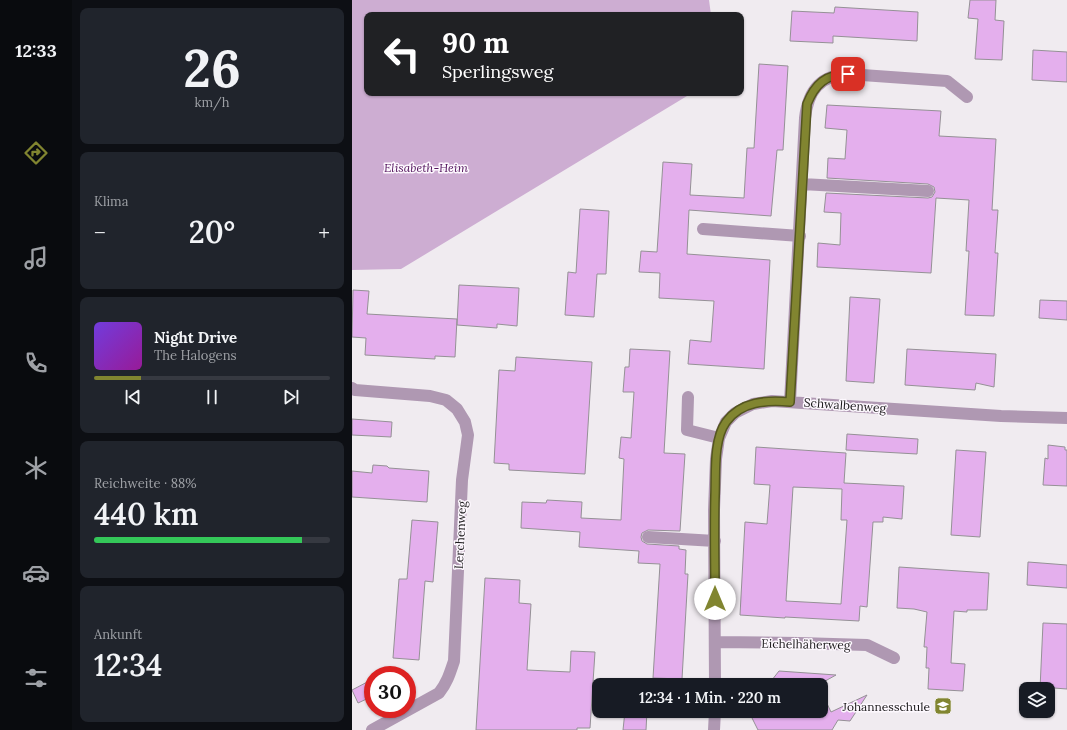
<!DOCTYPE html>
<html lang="de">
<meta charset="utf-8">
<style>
body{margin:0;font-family:Lora,serif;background:#20242c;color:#f1f3f6;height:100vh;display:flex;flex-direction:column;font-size:15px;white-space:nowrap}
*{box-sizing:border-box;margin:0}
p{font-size:13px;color:#9ea1a6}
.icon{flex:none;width:22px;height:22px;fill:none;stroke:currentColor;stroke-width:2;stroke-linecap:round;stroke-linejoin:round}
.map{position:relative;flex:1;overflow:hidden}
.drawer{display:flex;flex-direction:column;gap:8px;padding:8px;background:#0d0f14;width:280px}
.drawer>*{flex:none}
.banner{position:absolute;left:12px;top:12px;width:380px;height:84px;border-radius:8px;box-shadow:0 1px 3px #0004;background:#202124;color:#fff;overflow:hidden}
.fabs{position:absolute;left:667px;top:682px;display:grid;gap:8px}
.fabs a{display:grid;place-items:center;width:36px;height:36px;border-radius:8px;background:#171b24;box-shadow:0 1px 3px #0004;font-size:20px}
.speed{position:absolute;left:12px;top:666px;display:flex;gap:8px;font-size:20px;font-weight:700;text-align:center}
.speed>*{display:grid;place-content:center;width:52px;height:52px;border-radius:50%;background:#171b24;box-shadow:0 1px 3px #0004;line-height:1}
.speed .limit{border:6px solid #d22;background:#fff;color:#111}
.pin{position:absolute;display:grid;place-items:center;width:34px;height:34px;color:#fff;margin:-17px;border-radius:8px;box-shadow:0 2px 6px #0006}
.me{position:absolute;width:44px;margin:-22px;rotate:0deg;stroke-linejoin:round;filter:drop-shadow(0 0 3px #0008)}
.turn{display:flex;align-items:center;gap:14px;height:84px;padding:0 12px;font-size:18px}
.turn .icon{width:52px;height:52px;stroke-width:2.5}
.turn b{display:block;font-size:28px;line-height:34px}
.big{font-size:30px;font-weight:600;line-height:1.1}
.drawer .tile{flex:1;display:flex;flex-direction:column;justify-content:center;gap:6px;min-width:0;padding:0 14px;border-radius:8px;background:#20242c}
.drawer .dial{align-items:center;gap:0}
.dial b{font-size:52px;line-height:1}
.song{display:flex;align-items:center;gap:12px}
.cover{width:48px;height:48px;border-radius:6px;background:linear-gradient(135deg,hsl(260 70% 55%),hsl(300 70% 35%))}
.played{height:4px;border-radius:2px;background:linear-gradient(90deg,#818530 20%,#363941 20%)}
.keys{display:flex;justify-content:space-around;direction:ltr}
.heat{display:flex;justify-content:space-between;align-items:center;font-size:22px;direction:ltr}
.charge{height:6px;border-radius:3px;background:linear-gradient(90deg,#34c759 88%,#363941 0)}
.trip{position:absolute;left:240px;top:678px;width:236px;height:40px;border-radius:8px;background:#171b24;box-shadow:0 1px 3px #0004;font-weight:600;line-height:40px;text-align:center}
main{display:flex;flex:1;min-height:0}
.dock{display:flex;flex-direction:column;width:72px;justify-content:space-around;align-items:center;background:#090b0e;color:#9ea1a6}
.dock .icon{width:28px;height:28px}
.dock .on{color:#818530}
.dock b{font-size:18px;color:#f1f3f6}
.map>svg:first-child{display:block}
</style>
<main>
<nav class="dock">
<b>12:33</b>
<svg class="icon on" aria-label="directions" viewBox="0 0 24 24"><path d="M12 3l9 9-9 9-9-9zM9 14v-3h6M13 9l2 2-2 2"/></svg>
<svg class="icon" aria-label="music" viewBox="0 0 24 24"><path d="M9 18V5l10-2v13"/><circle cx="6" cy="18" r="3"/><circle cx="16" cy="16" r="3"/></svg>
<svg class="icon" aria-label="phone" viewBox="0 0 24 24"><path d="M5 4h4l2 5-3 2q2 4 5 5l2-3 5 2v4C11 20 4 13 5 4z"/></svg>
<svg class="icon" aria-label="climate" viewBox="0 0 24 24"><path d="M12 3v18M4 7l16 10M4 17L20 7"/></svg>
<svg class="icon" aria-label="car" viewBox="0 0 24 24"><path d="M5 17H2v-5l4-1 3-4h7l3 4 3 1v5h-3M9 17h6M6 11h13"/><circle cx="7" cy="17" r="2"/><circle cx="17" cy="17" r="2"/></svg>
<svg class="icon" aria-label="filters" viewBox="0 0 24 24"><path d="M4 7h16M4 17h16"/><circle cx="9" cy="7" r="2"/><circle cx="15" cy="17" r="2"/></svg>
</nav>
<section class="drawer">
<div class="tile dial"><b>26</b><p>km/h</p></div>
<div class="tile"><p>Klima</p>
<div class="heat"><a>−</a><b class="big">20°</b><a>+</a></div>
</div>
<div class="tile">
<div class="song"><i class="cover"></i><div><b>Night Drive</b><p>The Halogens</p></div></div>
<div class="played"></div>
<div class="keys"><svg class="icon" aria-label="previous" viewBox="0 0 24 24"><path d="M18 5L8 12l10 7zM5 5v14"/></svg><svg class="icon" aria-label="pause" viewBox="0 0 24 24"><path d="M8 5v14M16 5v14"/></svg><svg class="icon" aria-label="next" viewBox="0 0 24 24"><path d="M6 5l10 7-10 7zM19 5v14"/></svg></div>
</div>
<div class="tile"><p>Reichweite · 88%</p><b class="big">440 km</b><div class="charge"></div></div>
<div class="tile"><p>Ankunft</p><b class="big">12:34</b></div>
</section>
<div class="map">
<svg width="715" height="730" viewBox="0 0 715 730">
<rect width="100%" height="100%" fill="#f0ebf0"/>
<path fill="#cdadd2" d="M 0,0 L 357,0 L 359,15 L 15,15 L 15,93 L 340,93 L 49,269 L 0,270 Z"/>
<path fill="#e4afed" stroke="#959196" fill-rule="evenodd" d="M 618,0 L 644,0 L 643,20 L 652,21 L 650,60 L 623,59 L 626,19 L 616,18 Z
M 483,7 L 566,12 L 565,41 L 481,36 L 481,43 L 438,41 L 440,11 L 482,13 Z
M 681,50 L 715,52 L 715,82 L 680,80 Z
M 407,64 L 436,66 L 431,150 L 425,150 L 419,216 L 337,210 L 335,254 L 418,260 L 412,369 L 336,364 L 338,340 L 359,342 L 362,301 L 307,298 L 308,273 L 287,272 L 289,251 L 305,252 L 311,162 L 340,164 L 338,195 L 392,198 L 395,148 L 402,148 Z
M 475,105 L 589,111 L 587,136 L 644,139 L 640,210 L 646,210 L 643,253 L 646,253 L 642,316 L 613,315 L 617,251 L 614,251 L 617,200 L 584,198 L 579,273 L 465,267 L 466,243 L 488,245 L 489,213 L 472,212 L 474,193 L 576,198 L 580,197 L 583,192 L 582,187 L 576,184 L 475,178 L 476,158 L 493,159 L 495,130 L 473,128 Z
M 228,209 L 257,211 L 254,274 L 245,274 L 242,317 L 213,315 L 216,272 L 224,273 Z
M 107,285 L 167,288 L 165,326 L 145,324 L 145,328 L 105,325 Z
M 1,290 L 17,291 L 15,314 L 105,319 L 103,357 L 83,356 L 83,359 L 13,355 L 14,338 L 0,337 Z
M 498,297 L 528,299 L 522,383 L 494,381 Z
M 688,300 L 715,301 L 715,320 L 687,318 Z
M 278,349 L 318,351 L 312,453 L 333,454 L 328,531 L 296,530 L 290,533 L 289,537 L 290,541 L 295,544 L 327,546 L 327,549 L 334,550 L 333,574 L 336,574 L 330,679 L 301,678 L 308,564 L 286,563 L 287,551 L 227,547 L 228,532 L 169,528 L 170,502 L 194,503 L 195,500 L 230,502 L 229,518 L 269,520 L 272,459 L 267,458 L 269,437 L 279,438 L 282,392 L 271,392 L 273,367 L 277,367 Z
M 555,349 L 644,354 L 642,387 L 624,383 L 623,390 L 553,385 Z
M 164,357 L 240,362 L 233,474 L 157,470 L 157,464 L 142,463 L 147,370 L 163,371 Z
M 0,419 L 40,422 L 39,437 L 0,435 Z
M 495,434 L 566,439 L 565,454 L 494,450 Z
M 696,445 L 713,447 L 713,450 L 715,450 L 715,486 L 691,485 L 693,458 L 696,459 Z
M 404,447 L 494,453 L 492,483 L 552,486 L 550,519 L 531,517 L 531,522 L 521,522 L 515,607 L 508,606 L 507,621 L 433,617 L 433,618 L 388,615 L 393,522 L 415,524 L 418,485 L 402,484 ZM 441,487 L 490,489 L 489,520 L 495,520 L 489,604 L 434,601 Z
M 604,450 L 634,452 L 628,537 L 599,535 Z
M 21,465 L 35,466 L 37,468 L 77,471 L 75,502 L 0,497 L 0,471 L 20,473 Z
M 60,520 L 86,522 L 81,582 L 73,581 L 67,660 L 41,658 L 47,579 L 55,579 Z
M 676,562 L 715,565 L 715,588 L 675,585 Z
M 547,567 L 637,573 L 635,610 L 615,610 L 615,612 L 602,611 L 599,663 L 613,664 L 611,691 L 576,689 L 577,668 L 574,668 L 575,647 L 572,647 L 575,612 L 562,609 L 545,608 Z
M 133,578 L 168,580 L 167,603 L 179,604 L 175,670 L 218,672 L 219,651 L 243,652 L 238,728 L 225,728 L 225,730 L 124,730 Z
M 691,623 L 715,624 L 715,689 L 702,688 L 702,689 L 688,689 Z
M 427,671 L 484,675 L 466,685 L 416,685 Z
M 21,679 L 21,696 L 6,703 L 0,690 Z
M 469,691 L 479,712 L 515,695 L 498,721 L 486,720 L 480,730 L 406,730 L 398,714 L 400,711 L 469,711 Z
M 273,711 L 295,711 L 294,730 L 271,730 Z"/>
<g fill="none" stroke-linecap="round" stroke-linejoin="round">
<path stroke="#af98b2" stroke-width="12" d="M 450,184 L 576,191
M 351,229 L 448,236
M 0,388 L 3,390 L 78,396 L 94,400 L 105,409 L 113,422 L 116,435 L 110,480 L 102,661 C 98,673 95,683 87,693 L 20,730
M 336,397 L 335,430 L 367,438
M 438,402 L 453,118 C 456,92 467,75 496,74 L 595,81 L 615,97
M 296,537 L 363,541
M 363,642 L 447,643 L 515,645 L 542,658
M 363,685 L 362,510 L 364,459 L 367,438 L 374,422 L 383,413 L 401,404 L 420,401 L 649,416 L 715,418
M 362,730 L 363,711"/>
</g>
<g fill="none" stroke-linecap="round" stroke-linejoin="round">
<defs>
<path id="route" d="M 363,599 C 363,565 362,530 363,496 C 364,474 361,440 374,422 C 389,401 415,400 438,402 L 455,104 C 463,84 474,74 496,74"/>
</defs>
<use href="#route" stroke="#54561f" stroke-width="10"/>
<use href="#route" stroke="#818530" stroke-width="7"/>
</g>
<defs>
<symbol id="school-square" viewBox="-11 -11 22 22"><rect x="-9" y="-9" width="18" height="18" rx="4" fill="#818530" stroke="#fdf8fe"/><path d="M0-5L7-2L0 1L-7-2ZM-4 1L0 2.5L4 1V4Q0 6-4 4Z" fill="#fff"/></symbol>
</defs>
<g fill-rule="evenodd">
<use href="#school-square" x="581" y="696" width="20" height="20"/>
</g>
<g text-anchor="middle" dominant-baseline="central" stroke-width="3" stroke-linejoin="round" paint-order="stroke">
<g font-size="12" font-style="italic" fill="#53145d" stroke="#fdf8fe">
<text x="74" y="167">Elisabeth-Heim</text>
</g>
<g font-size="12" fill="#1a181a" stroke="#fdf8fe">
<text transform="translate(493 405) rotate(4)">Schwalbenweg</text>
<text transform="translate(108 535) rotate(-87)">Lerchenweg</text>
<text transform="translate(454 644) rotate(1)">Eichelhäherweg</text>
</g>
<g font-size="12" fill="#1a181a" stroke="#fdf8fe" text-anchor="end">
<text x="578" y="706">Johannesschule</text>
</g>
</g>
</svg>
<div class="fabs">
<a><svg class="icon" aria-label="layers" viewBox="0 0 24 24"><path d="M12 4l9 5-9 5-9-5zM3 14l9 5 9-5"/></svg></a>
</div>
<div class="speed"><div class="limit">30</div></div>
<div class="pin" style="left:496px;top:74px;background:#d93025"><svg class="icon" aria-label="arrive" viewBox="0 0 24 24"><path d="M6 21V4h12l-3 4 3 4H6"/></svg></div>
<svg class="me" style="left:363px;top:599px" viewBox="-20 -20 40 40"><circle r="19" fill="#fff"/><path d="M0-13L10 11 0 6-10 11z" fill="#818530"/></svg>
<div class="trip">12:34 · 1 Min. · 220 m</div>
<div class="banner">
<div class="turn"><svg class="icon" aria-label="left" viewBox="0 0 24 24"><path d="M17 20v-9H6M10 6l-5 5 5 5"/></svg><div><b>90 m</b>Sperlingsweg</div></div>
</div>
</div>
</main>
